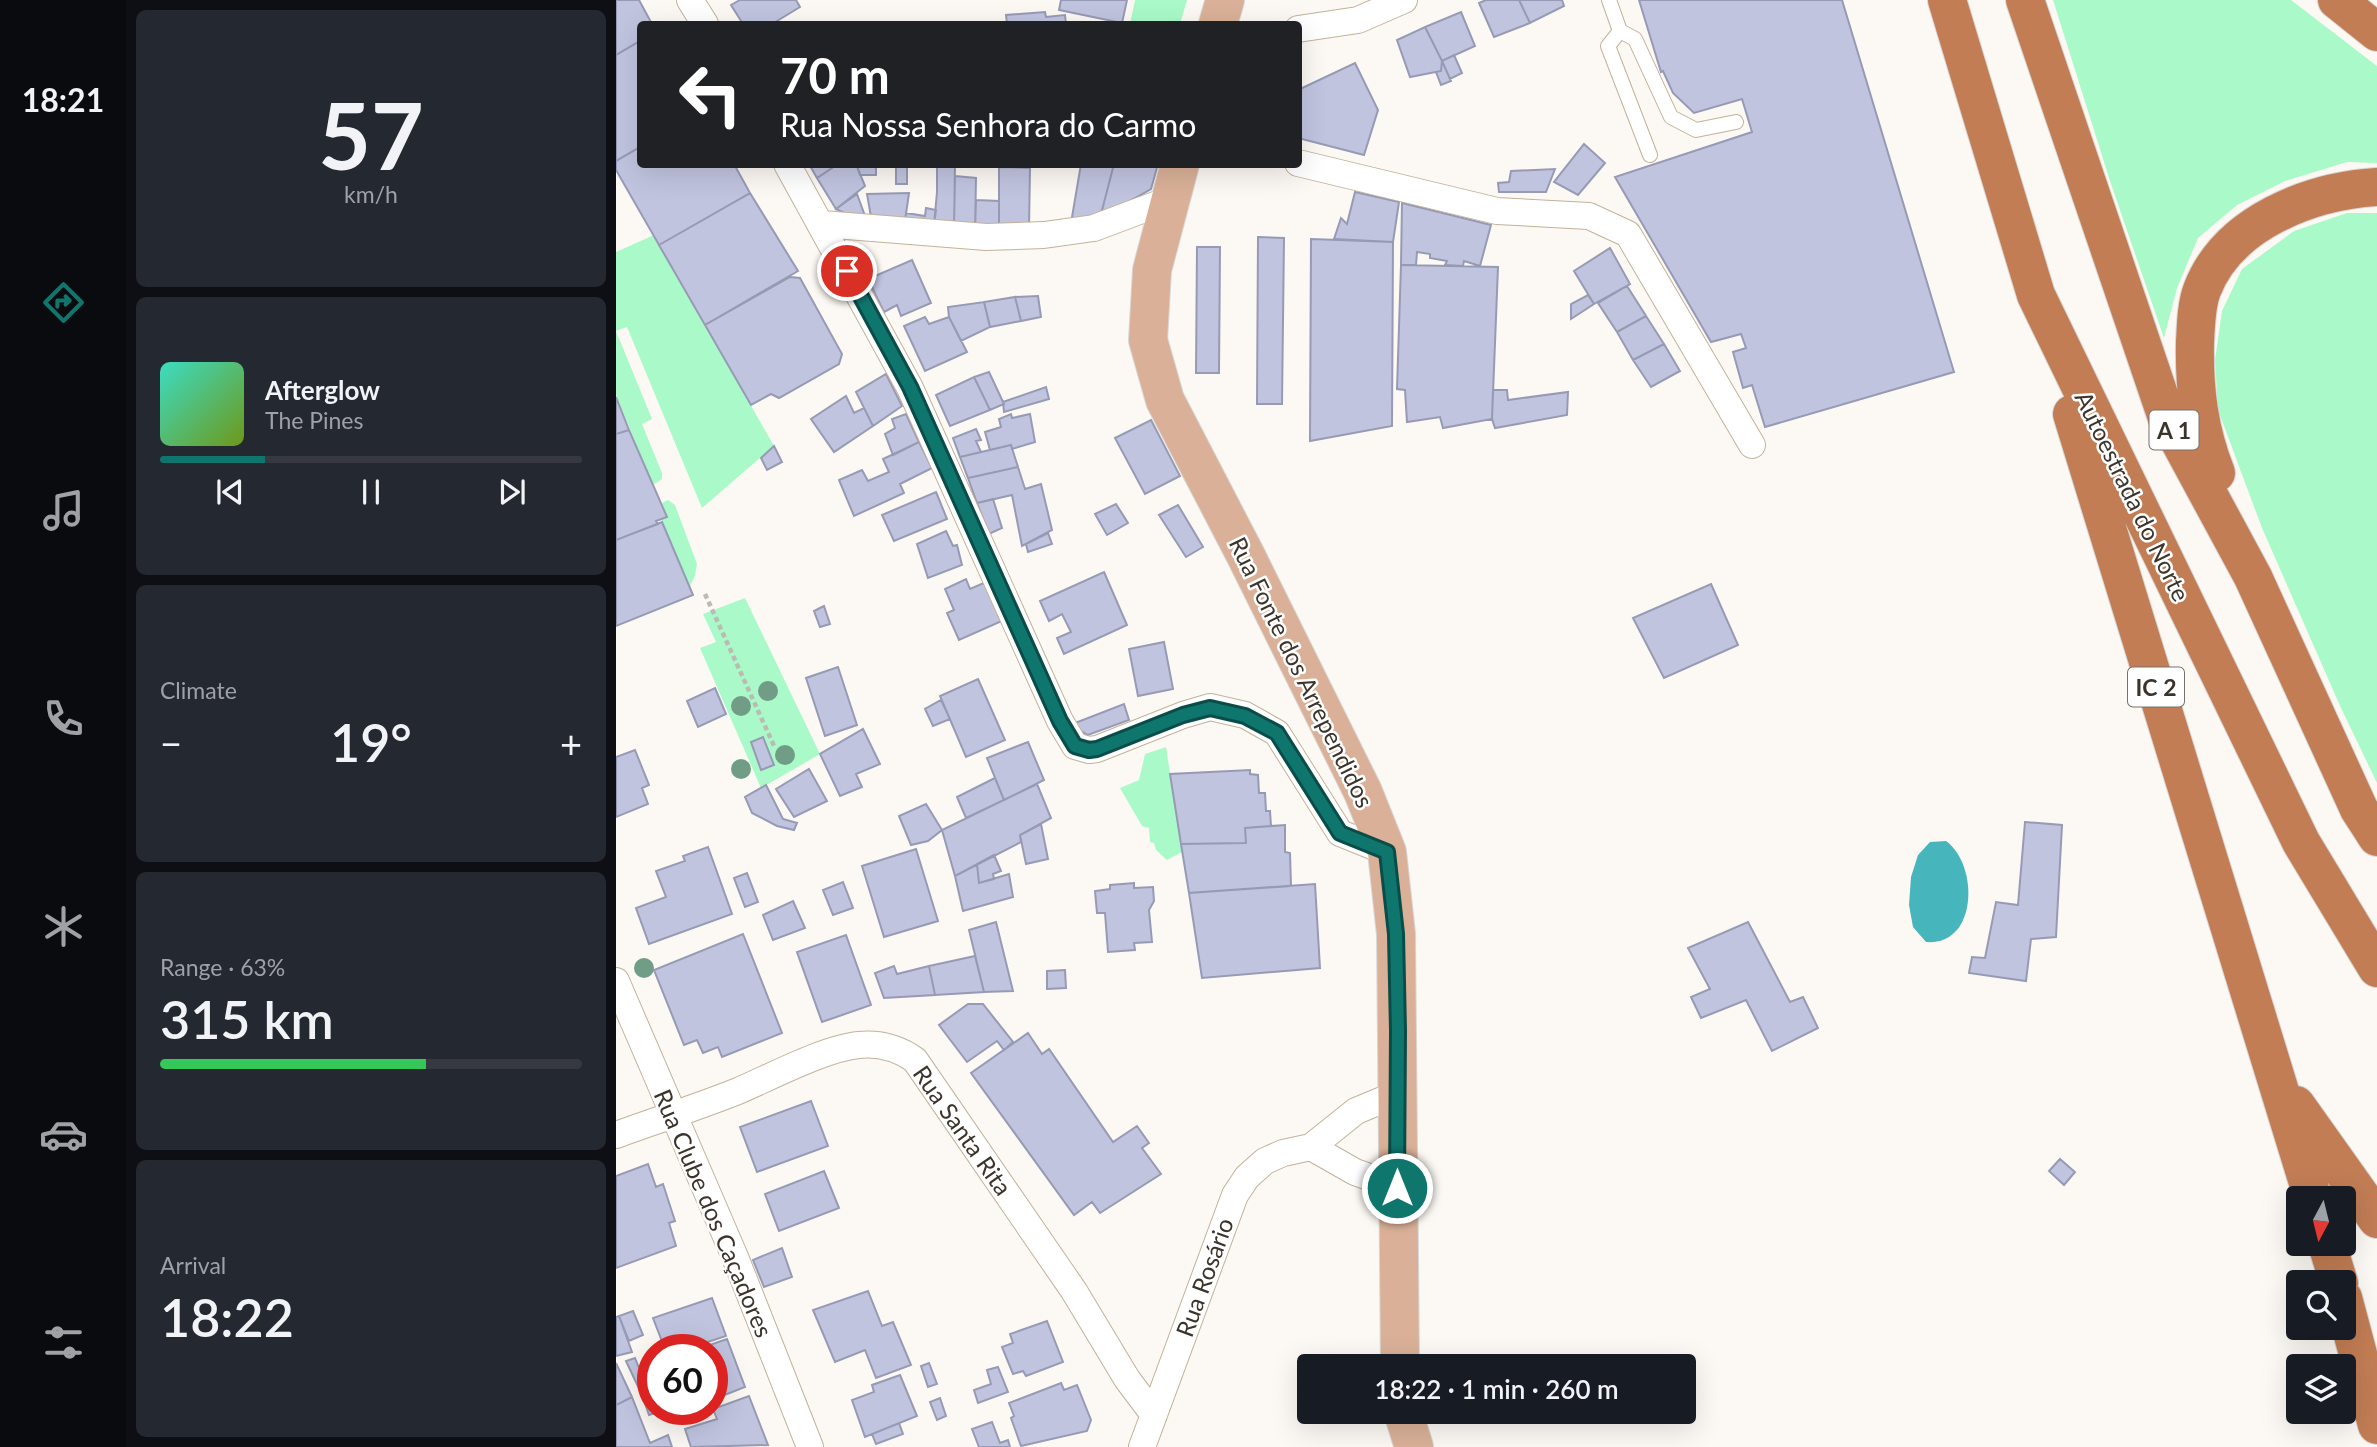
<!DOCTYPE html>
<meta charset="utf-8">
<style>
body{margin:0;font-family:Lato,sans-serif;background:#242831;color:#f1f3f6;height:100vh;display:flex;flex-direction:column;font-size:26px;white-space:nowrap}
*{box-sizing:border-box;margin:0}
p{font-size:23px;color:#9ea1a6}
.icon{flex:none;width:38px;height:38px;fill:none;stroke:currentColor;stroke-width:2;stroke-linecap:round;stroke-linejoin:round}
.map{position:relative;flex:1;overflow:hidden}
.details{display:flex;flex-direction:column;gap:10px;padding:10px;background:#0d0f14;width:490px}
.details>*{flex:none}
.top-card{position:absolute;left:21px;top:21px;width:665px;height:147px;border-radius:7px;box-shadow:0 7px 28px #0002;background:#202124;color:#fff;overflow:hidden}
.needle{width:46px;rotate:187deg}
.buttons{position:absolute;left:1670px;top:1186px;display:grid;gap:14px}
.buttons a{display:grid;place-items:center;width:70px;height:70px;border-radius:7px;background:#171b24;box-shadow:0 7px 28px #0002;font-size:35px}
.speed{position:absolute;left:21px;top:1334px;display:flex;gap:14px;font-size:35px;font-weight:700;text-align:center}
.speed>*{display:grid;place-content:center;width:91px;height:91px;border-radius:50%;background:#171b24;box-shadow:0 7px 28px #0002;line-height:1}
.speed .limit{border:10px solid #d22;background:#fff;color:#111}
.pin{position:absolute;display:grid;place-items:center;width:60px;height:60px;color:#fff;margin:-30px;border:4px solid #fff;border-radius:50%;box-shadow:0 2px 7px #0007}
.me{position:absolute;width:77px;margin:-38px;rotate:0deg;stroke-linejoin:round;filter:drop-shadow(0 0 5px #0008)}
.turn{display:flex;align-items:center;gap:24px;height:147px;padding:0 28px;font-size:32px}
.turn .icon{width:91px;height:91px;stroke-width:2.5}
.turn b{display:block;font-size:49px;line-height:60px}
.big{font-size:52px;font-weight:600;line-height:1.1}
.details .tile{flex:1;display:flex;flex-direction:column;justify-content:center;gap:10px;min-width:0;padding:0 24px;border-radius:10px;background:#242831}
.details .dial{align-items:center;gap:0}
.dial b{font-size:91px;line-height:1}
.song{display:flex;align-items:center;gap:21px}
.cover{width:84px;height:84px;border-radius:10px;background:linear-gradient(135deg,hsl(170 70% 55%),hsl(80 70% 35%))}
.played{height:7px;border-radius:4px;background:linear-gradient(90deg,#0f766e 25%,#363941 25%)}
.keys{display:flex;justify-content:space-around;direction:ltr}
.heat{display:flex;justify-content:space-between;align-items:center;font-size:38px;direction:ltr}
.charge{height:10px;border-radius:5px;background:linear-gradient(90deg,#34c759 63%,#363941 0)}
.trip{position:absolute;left:681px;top:1354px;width:399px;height:70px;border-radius:7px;background:#171b24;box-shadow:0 7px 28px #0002;font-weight:600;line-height:70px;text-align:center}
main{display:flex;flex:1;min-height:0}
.tab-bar{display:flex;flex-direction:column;width:126px;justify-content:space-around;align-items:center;background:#090b0e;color:#9ea1a6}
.tab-bar .icon{width:49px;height:49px}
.tab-bar .on{color:#0f766e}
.tab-bar b{font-size:32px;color:#f1f3f6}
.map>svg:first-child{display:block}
</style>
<main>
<nav class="tab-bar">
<b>18:21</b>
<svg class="icon on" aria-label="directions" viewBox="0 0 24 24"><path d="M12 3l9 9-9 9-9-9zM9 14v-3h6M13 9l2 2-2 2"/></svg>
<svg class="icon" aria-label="music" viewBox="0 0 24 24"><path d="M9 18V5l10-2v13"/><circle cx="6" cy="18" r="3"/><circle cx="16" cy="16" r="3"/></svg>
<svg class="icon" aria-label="phone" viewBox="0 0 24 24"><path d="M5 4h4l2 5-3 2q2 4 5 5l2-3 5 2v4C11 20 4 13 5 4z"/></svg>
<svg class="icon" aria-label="climate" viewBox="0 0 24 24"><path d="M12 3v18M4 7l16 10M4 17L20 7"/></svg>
<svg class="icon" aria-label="car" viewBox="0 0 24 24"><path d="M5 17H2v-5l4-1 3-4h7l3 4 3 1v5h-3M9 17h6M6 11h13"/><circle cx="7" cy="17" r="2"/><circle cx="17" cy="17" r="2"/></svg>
<svg class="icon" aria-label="filters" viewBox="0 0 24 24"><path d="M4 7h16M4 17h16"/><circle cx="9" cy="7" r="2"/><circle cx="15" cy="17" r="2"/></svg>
</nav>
<section class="details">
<div class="tile dial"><b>57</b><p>km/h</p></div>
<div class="tile">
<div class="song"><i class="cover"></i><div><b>Afterglow</b><p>The Pines</p></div></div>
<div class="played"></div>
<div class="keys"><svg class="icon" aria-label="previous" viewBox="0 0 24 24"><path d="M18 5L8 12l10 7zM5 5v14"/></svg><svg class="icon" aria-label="pause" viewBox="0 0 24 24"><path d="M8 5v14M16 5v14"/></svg><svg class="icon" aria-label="next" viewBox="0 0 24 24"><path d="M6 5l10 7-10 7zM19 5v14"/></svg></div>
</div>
<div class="tile"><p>Climate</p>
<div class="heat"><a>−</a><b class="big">19°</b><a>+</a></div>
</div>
<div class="tile"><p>Range · 63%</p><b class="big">315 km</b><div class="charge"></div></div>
<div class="tile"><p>Arrival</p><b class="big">18:22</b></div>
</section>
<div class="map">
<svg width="1761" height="1447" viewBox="0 0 1761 1447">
<rect width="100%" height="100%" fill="#fcf9f4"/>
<path fill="#a9fac8" d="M 519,0 L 571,0 L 564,24 L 514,24 Z
M 1437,0 L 1675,0 L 1761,66 L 1761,163 L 1731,162 L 1669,181 L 1621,205 L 1582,238 L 1561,288 L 1548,338 L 1494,181 Z
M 1731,213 L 1761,213 L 1761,783 L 1725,708 L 1646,528 L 1602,410 L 1599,360 L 1606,311 L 1626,269 L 1678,231 Z
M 38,235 L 158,446 L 86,508 L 11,327 L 0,331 L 36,419 L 26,424 L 46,473 L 46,479 L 37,485 L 0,395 L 0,252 Z
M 52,500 L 59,505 L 81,564 L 79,576 L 74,586 L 45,519 L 51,517 L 46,503 Z
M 129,598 L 204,754 L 145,788 L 84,648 L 100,642 L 87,614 Z
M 550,747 L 566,852 L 551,860 L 540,850 L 538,843 L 534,842 L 533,828 L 526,826 L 504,788 L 523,780 L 529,754 Z"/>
<path fill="#47b6bc" d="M 1330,841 C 1363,865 1362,946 1310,942 L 1297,927 L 1293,905 L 1295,877 L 1302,855 L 1314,842 Z"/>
<path fill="#c1c4df" stroke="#979ab4" stroke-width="2" d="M 0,0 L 23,0 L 36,24 L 24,24 L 24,41 L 0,55 Z
M 124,0 L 180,0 L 184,7 L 156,24 L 127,24 L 115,5 Z
M 445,0 L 511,0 L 506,23 L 443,10 Z
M 870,0 L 903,0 L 914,23 L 878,37 L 863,3 Z
M 903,0 L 946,0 L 948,6 L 914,23 Z
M 1023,0 L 1226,0 L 1338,372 L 1149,427 L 1136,385 L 1127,388 L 1117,352 L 1130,348 L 1125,334 L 1095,342 L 999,177 L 1136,132 L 1126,99 L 1078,113 L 1057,93 L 1047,71 L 1045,72 Z
M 429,12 L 430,17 L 449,15 L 450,24 L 391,24 L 390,15 Z
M 845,12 L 859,46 L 826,61 L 809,27 Z
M 809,27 L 826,61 L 825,71 L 794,77 L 781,40 Z
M 24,41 L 24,147 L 0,161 L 0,55 Z
M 838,55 L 846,73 L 834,79 L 826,61 Z
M 826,61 L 835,81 L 825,85 L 820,72 L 825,71 Z
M 739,63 L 762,110 L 748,155 L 682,138 L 682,90 Z
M 968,144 L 989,163 L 962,195 L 938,182 Z
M 24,147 L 24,164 L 118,164 L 134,193 L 43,245 L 0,170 L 0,161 Z
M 193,164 L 222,164 L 201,178 Z
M 222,164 L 240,164 L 249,186 L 220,209 L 201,178 Z
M 240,164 L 260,164 L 260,175 L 244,175 Z
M 321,164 L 339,164 L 338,227 L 318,225 L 321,192 Z
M 465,164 L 498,164 L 484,218 L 455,223 Z
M 498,164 L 542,164 L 535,189 L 484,218 Z
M 291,165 L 291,184 L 280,184 L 280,166 Z
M 383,167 L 414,168 L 413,228 L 383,230 Z
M 939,169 L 930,192 L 883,192 L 882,183 L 893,182 L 895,171 Z
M 339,176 L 360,178 L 359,230 L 338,227 Z
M 739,192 L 783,202 L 777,242 L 718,239 L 725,218 L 731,224 Z
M 134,193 L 182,271 L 89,325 L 43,245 Z
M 293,193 L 289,221 L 255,217 L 251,194 Z
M 241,194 L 249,216 L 233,215 L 220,209 Z
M 360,200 L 383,201 L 383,230 L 359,230 Z
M 786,203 L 875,225 L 864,266 L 848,261 L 847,266 L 829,265 L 831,261 L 814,258 L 814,254 L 801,252 L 800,265 L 785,265 Z
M 310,208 L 320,210 L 318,225 L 289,221 L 290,213 L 309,216 Z
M 642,237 L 668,238 L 666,404 L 641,404 Z
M 695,239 L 777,242 L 776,426 L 694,441 Z
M 581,247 L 604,247 L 603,373 L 580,373 Z
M 994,248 L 1014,284 L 978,304 L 958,271 Z
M 296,260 L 315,303 L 285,316 L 281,305 L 268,312 L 252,279 Z
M 785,265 L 882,267 L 876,419 L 827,428 L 824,417 L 791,422 L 789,390 L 781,389 Z
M 174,277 L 184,278 L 226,354 L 223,364 L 163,398 L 155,394 L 135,405 L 89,325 Z
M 1011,286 L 1030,316 L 1001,332 L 982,303 Z
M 972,295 L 978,304 L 955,319 L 955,304 Z
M 422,296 L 425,317 L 405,321 L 399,297 Z
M 399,297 L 405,321 L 374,327 L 368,302 Z
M 368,302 L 374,327 L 345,341 L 333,317 L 332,307 Z
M 1030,316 L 1048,344 L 1017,360 L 1001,332 Z
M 309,317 L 313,324 L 333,317 L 351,352 L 309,371 L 288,326 Z
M 1048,344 L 1064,371 L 1035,387 L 1017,360 Z
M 373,372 L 388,404 L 374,410 L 358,377 Z
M 270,374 L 286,406 L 257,426 L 240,392 Z
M 358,377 L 374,410 L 334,426 L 320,395 Z
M 430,387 L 433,399 L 388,412 L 387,402 Z
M 877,390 L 891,390 L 892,400 L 952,392 L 951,415 L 879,428 L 876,419 Z
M 230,396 L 238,413 L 248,408 L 257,426 L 218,452 L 195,419 Z
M 0,397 L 13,430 L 0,434 Z
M 290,414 L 303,442 L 277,455 L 269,434 L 279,428 L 276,419 Z
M 395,414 L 396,418 L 414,414 L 419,442 L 396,449 L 395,445 L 374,450 L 369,432 L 385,427 L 383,419 Z
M 535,420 L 564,476 L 529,494 L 499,438 Z
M 360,429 L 365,440 L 360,441 L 365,452 L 344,457 L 337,438 Z
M 13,430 L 51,517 L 40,521 L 42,524 L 0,540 L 0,434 Z
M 303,442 L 316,468 L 284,484 L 288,493 L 238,516 L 223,480 L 246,470 L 252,481 L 273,472 L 267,459 Z
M 395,445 L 402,467 L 352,478 L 344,457 Z
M 158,446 L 166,462 L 151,470 L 145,458 Z
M 402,467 L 409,489 L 425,484 L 436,530 L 406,546 L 396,495 L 361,503 L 352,478 Z
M 320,492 L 331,519 L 278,541 L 266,515 Z
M 377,499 L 386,528 L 373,534 L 361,503 Z
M 500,504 L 512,523 L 491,535 L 479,514 Z
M 562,505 L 587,547 L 570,557 L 543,515 Z
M 46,522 L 77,595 L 0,626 L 0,540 Z
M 330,531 L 337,546 L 341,545 L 346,565 L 312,578 L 301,544 Z
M 432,533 L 436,544 L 412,552 L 410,544 Z
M 488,572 L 511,625 L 448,654 L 441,638 L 455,632 L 446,614 L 433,621 L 424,601 Z
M 350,579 L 354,589 L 370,582 L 388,620 L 343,640 L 331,613 L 338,610 L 329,589 Z
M 1095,584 L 1122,645 L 1048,678 L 1017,618 Z
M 208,606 L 214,624 L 204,627 L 198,611 Z
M 548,642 L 557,689 L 522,696 L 513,649 Z
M 222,667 L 241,725 L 209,736 L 190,678 Z
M 362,679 L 389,740 L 350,757 L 324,696 Z
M 99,688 L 110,714 L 82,727 L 71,701 Z
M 325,700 L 334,719 L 317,726 L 309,709 Z
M 508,704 L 513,720 L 472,735 L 454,725 Z
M 247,729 L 264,764 L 240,774 L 246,787 L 224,796 L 204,754 Z
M 147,737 L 158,765 L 145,770 L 135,742 Z
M 412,742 L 428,780 L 388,800 L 371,758 Z
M 19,750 L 33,785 L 26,788 L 32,804 L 0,817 L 0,757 Z
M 193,769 L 211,801 L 178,817 L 160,789 Z
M 634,770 L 634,774 L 642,775 L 643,793 L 649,793 L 650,811 L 654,811 L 655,826 L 629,828 L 630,843 L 565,844 L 554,774 Z
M 379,778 L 388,800 L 350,818 L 341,797 Z
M 421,784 L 435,818 L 404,835 L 405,842 L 339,876 L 326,830 Z
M 150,785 L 167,819 L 181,823 L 178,830 L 161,826 L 136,813 L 129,797 Z
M 310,804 L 326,830 L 312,841 L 295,845 L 283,816 Z
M 1409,822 L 1446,825 L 1440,937 L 1415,939 L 1410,981 L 1353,973 L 1356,957 L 1369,958 L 1380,902 L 1402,905 Z
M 425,824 L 432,859 L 410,864 L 404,835 Z
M 669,825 L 669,852 L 674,853 L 675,886 L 573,893 L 565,844 L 630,843 L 629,828 Z
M 92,847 L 116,914 L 33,944 L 20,908 L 50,897 L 40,871 L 69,861 L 67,856 Z
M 300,849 L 322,921 L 268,937 L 246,866 Z
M 378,855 L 385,871 L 377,874 L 378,879 L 363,883 L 361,864 Z
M 361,864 L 363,883 L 393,874 L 397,897 L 347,911 L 339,876 Z
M 131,873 L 142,902 L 129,907 L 118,878 Z
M 227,882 L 237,908 L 217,915 L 207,890 Z
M 518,883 L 518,888 L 537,887 L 538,901 L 533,910 L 536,942 L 518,943 L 519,950 L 492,952 L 489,913 L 481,913 L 479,891 L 494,889 L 494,885 Z
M 699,884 L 704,968 L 586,978 L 573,893 Z
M 177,901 L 189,928 L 157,940 L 147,915 Z
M 380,922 L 397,991 L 368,992 L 353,930 Z
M 1132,922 L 1174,1002 L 1187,997 L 1202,1028 L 1156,1051 L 1130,1000 L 1085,1018 L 1075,997 L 1094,989 L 1072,948 Z
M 127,934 L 166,1033 L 106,1057 L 102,1047 L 87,1053 L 81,1040 L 68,1045 L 38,970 Z
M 230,935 L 255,1005 L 206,1022 L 181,952 Z
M 359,956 L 368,992 L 319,995 L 313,966 Z
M 278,966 L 281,974 L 313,966 L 319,995 L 268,998 L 259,973 Z
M 449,970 L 450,988 L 431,989 L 431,971 Z
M 352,1004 L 367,1004 L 397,1042 L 388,1050 L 381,1041 L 351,1062 L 323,1025 Z
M 412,1033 L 426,1054 L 433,1049 L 497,1142 L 521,1126 L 533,1143 L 526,1148 L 545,1174 L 484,1213 L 476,1202 L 458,1215 L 355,1073 Z
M 195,1101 L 212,1146 L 141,1172 L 124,1127 Z
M 1444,1159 L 1459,1172 L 1448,1185 L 1433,1171 Z
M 32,1164 L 40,1187 L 47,1184 L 59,1221 L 53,1223 L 60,1246 L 0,1268 L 0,1176 Z
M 208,1171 L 223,1208 L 163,1231 L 149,1194 Z
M 166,1248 L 176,1277 L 148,1287 L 137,1260 Z
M 252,1291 L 266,1326 L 277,1322 L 295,1365 L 260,1378 L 249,1350 L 219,1362 L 197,1310 Z
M 96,1298 L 110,1336 L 71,1349 L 49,1349 L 37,1318 Z
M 17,1311 L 27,1335 L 13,1341 L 3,1316 Z
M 3,1316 L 16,1352 L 0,1356 L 0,1317 Z
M 431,1321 L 447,1362 L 410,1376 L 407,1371 L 397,1374 L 386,1347 L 397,1343 L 394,1334 Z
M 111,1339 L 129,1387 L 96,1400 L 96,1349 L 82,1349 Z
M 19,1358 L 33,1393 L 26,1395 L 10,1361 Z
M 0,1363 L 16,1397 L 0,1405 Z
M 313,1363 L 321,1384 L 312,1387 L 305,1366 Z
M 382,1367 L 392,1392 L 362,1403 L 358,1390 L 375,1384 L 371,1370 Z
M 284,1375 L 301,1416 L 249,1437 L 236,1400 L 258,1392 L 256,1385 Z
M 445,1383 L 448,1390 L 461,1385 L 475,1420 L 471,1431 L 405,1446 L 395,1418 L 398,1416 L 393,1403 Z
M 33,1393 L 37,1400 L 37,1409 L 41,1409 L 42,1412 L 33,1415 L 26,1395 Z
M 133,1396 L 152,1445 L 75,1447 L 69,1429 L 101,1419 L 97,1409 Z
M 16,1397 L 34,1443 L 52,1435 L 56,1447 L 0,1447 L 0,1405 Z
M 324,1398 L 330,1416 L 321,1420 L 314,1402 Z
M 47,1409 L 74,1409 L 50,1418 Z
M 376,1422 L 384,1443 L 392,1440 L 394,1447 L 363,1447 L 356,1429 Z
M 283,1423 L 287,1434 L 260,1444 L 256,1434 Z"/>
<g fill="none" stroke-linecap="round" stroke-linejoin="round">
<defs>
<path id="lane" d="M 993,0 L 1004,31 L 1019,39 L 1055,117 L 1080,130 L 1120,122
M 1004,31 L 992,46 L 1034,155"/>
<path id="street" d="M 74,0 L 89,24
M 682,29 L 742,20 L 788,0
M 682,163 L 881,211 L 973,216 L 1012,234 L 1136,445
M 171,164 L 294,388 L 444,721 L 459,746 L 473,750 L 481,749 L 567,715 L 594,707 L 629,715 L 661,733 L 724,833 L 771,852
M 206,224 L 370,237 L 428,235 L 478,228 L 555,199
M 0,981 L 119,1257 L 194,1447
M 0,1135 C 41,1120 82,1107 122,1091 C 155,1077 209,1048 243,1045 C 264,1043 282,1048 299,1060 L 458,1291 L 511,1379 L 538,1415
M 695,1147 L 739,1172 L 781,1187
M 526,1447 L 619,1195 L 631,1177 L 649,1161 L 667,1153 L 695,1147 L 740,1111 L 781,1094"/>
<path id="primary" d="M 602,24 L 609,0
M 564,164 L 536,270 L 532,340 L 549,400 L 630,556 L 747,792 L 771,852 L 780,934 L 784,1367
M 787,1412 L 798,1447"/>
<path id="highway" d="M 1331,0 L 1420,295 L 1685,842 L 1761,968
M 1409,0 L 1551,418 L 1637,577 L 1743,809 L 1761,837
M 1721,0 L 1761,32
M 1456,414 L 1697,1199
M 1600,473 C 1583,430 1578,389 1579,342 C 1580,326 1580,306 1586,290 C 1612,222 1695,191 1761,187
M 1680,1105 L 1761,1219
M 1711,1244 L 1723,1283
M 1727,1298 L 1761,1425"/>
</defs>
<use href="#lane" stroke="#c2b29a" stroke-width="16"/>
<use href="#street" stroke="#c2b29a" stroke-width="28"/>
<use href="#primary" stroke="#d8d6d5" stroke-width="40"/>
<use href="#highway" stroke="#d8d6d5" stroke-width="40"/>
<path stroke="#bdb9b3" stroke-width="4.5" stroke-dasharray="5 3.5" stroke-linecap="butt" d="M 89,594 L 159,748"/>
<use href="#lane" stroke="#fff" stroke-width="14"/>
<use href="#street" stroke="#fff" stroke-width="26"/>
<use href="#primary" stroke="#dab198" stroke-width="38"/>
<use href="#highway" stroke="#c27d54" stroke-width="38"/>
</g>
<g fill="#719d87">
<circle cx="152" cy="691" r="10"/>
<circle cx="125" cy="706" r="10"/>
<circle cx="169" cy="755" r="10"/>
<circle cx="125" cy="769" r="10"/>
<circle cx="28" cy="968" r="10"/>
</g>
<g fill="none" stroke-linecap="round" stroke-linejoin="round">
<defs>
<path id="route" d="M 231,271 L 294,387 L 444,721 L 459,746 L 473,750 L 481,749 L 567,715 L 594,708 L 629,716 L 661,733 L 724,833 L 771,852 L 780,934 L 782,1031 L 781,1188"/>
</defs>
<use href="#route" stroke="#0a4d48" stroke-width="18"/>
<use href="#route" stroke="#0f766e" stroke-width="12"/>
</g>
<g text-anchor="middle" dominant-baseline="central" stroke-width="5" stroke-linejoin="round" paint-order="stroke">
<g fill="#fff" stroke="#76716b" stroke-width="2">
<rect x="1533.5" y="410.5" width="49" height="39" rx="5"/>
<rect x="1512" y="667.5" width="56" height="39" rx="5"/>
</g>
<g font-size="23" font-weight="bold" fill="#3b342b">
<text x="1558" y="430">A 1</text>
<text x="1540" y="687">IC 2</text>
</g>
<g font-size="24" fill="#3b342b" stroke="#fff">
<text transform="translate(1517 496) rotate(64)">Autoestrada do Norte</text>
<text transform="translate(686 672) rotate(64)">Rua Fonte dos Arrependidos</text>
<text transform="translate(347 1130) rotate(55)">Rua Santa Rita</text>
<text transform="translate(98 1213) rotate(67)">Rua Clube dos Caçadores</text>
<text transform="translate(588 1277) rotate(-70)">Rua Rosário</text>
</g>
</g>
</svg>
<div class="buttons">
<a><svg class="needle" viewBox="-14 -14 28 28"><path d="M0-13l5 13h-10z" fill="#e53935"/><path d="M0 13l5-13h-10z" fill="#9ea1a6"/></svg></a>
<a><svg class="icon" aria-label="search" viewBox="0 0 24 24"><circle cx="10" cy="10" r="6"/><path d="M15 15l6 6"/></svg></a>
<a><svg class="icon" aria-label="layers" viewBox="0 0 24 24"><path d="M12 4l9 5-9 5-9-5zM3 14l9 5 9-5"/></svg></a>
</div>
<div class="speed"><div class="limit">60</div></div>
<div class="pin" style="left:231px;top:271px;background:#d93025"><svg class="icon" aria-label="arrive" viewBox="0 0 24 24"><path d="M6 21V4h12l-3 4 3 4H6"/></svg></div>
<svg class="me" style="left:781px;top:1188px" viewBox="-20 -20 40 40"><circle r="17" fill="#0f766e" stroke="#fff" stroke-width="3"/><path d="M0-11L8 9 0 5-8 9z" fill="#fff"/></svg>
<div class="trip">18:22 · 1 min · 260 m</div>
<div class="top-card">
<div class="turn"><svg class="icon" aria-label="left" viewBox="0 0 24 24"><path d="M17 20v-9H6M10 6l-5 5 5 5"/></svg><div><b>70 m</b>Rua Nossa Senhora do Carmo</div></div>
</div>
</div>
</main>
